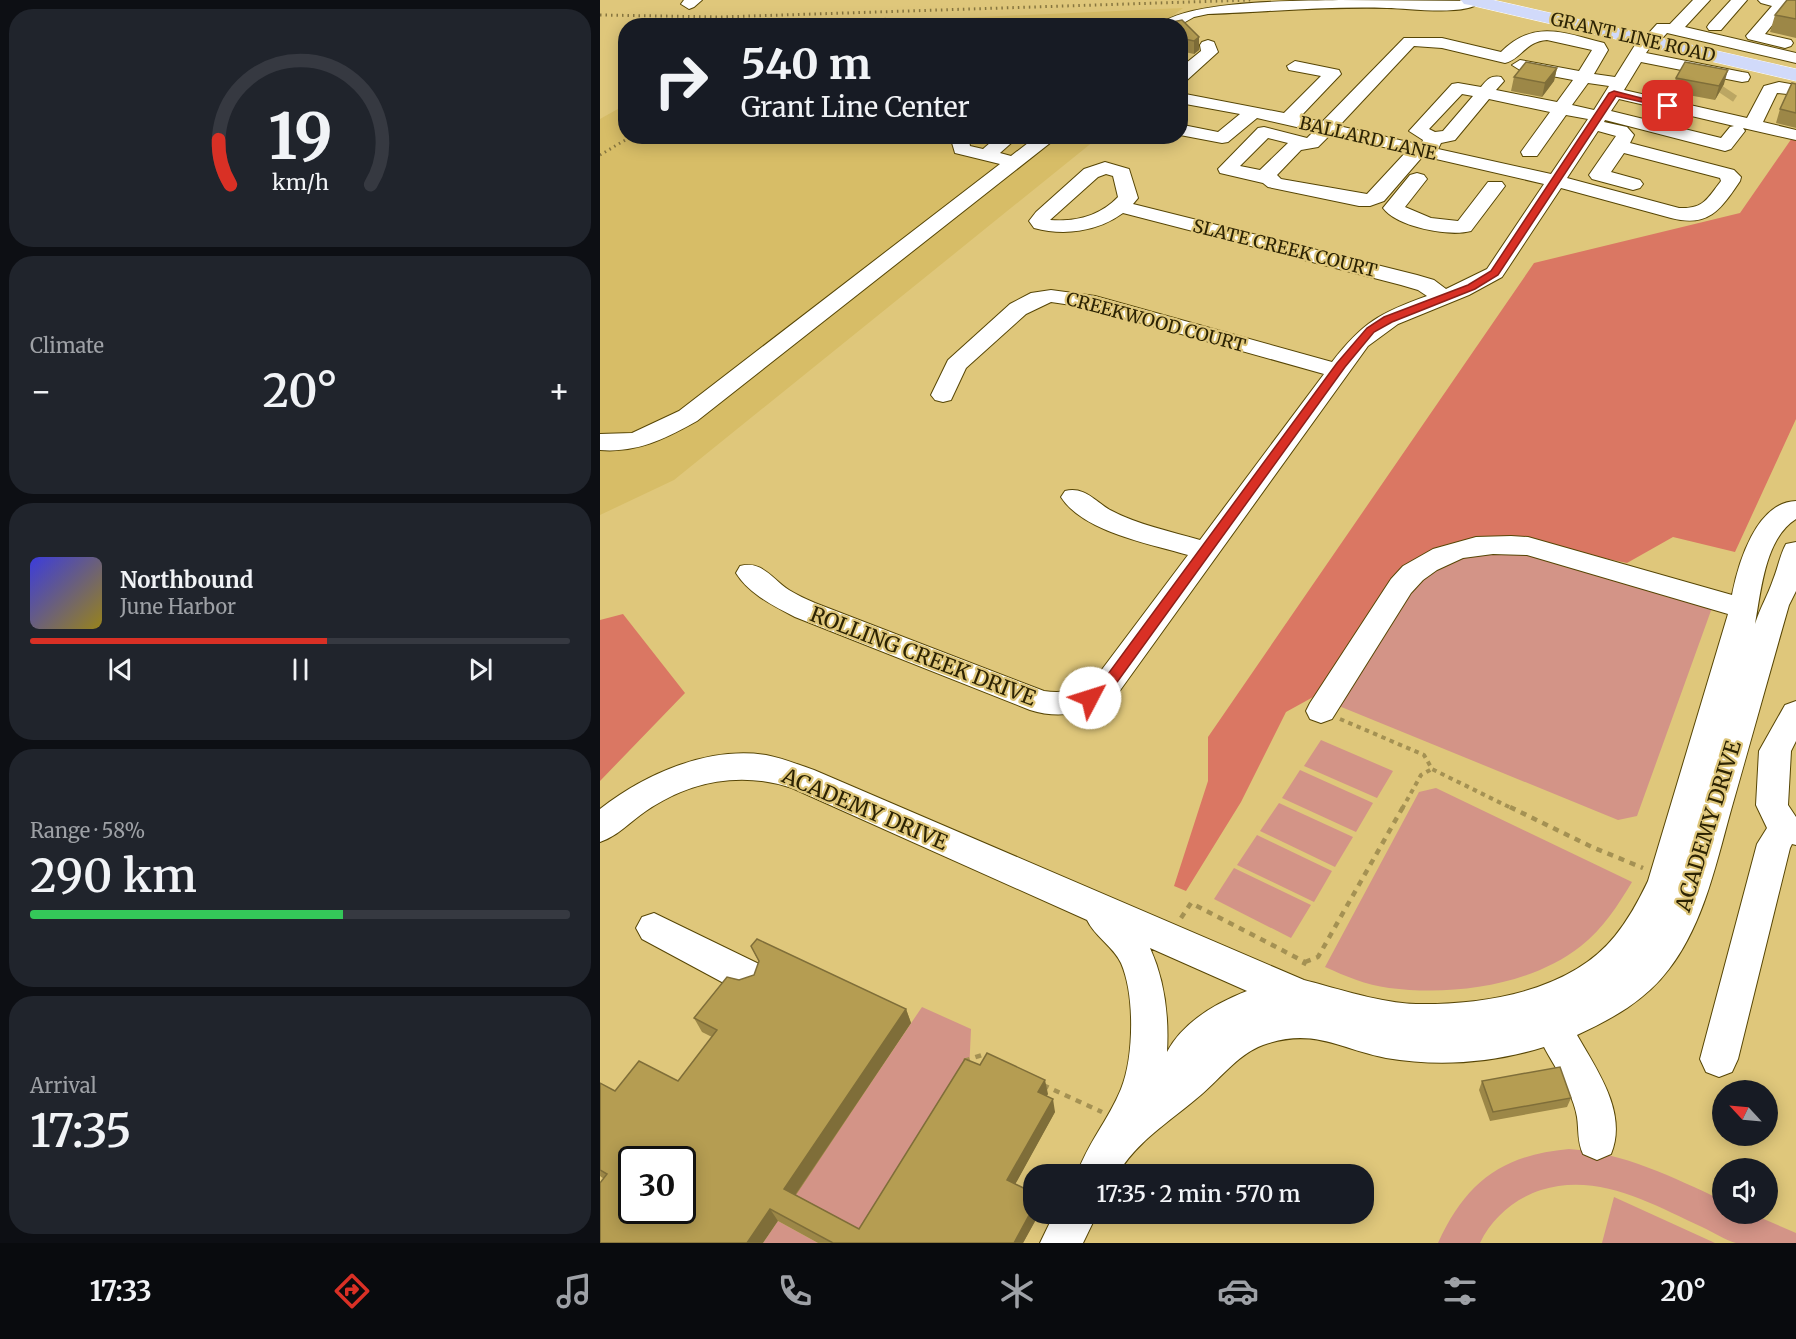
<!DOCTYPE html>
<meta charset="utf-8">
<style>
body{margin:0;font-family:Merriweather,serif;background:#20242c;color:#f1f3f6;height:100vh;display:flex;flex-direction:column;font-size:22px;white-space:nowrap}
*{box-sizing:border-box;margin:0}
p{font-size:20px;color:#9ea1a6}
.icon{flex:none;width:33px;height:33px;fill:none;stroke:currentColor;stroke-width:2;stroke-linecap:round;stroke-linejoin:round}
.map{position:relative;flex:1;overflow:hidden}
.panel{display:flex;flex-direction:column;gap:9px;padding:9px;background:#0d0f14;width:600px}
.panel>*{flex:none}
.hud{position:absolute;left:18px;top:18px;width:570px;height:126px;border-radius:24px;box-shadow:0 3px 15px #0003;background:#171b24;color:#f1f3f6;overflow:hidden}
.needle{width:39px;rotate:296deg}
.fabs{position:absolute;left:1112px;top:1080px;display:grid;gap:12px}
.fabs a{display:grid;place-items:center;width:66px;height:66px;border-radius:50%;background:#171b24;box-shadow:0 3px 15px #0003;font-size:30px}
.speed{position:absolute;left:18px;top:1146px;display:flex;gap:12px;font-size:30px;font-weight:700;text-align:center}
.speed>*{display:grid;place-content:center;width:78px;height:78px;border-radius:50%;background:#171b24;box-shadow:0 3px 15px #0003;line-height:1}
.speed .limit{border:3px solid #111;border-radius:9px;background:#fff;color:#111}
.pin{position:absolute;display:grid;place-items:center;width:51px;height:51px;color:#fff;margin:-26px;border-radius:12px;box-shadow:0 3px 9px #0006}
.me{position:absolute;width:66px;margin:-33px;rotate:50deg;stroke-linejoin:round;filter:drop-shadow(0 0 4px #0008)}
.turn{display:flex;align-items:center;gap:21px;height:126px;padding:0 24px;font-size:27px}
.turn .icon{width:78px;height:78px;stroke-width:2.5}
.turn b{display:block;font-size:42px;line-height:51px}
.big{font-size:45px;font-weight:600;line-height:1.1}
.panel .widget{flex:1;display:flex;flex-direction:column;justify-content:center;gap:9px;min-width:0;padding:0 21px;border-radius:24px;background:#20242c}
.panel .dial{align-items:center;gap:0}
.dial svg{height:156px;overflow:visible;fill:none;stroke:#363941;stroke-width:7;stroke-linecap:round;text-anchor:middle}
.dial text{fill:#f1f3f6;stroke:none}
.song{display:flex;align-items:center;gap:18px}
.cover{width:72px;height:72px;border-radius:9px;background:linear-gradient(135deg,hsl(240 70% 55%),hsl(50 70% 35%))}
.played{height:6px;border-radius:3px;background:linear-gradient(90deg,#d93025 55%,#363941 55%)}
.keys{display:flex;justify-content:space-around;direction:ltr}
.heat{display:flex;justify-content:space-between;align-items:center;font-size:33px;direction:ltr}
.charge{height:9px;border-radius:4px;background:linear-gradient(90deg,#34c759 58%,#363941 0)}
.trip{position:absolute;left:423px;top:1164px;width:351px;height:60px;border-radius:24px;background:#171b24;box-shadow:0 3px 15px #0003;font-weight:600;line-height:60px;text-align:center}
.tabs{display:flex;height:96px;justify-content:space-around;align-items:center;background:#090b0e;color:#9ea1a6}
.tabs .icon{width:42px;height:42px}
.tabs .selected{color:#d93025}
.tabs b{font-size:27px;color:#f1f3f6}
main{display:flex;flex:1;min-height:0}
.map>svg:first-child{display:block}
</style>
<main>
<section class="panel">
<div class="widget dial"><svg viewBox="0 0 100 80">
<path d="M14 69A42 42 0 1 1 86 69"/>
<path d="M14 69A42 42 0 0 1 8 46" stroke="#d93025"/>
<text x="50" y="56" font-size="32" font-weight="700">19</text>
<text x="50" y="72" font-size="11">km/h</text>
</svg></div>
<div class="widget"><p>Climate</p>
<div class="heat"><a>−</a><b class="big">20°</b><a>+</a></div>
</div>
<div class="widget">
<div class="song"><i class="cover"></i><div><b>Northbound</b><p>June Harbor</p></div></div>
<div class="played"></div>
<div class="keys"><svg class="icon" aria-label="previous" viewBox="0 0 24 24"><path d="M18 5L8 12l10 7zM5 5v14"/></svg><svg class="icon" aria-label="pause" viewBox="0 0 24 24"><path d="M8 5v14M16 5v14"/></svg><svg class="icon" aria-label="next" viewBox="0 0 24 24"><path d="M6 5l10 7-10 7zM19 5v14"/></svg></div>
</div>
<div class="widget"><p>Range · 58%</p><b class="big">290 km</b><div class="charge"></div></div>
<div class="widget"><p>Arrival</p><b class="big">17:35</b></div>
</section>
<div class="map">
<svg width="1196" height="1243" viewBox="0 0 1196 1243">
<rect width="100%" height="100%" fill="#dfc77b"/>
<path fill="#d7bd67" d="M 583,8 L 559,26 L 206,26 L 358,18 Z
M 25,105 L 26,136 L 499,137 L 74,480 L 0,515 L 0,119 Z"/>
<path fill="#d39487" d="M 911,548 L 1113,605 L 1037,816 L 1018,820 L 734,704 L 813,579 L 857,557 Z
M 721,740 L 793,771 L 777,798 L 704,766 Z
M 700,770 L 773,803 L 756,832 L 682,798 Z
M 836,788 L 1032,882 C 1018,905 1003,929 981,946 C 930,986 853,996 789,988 C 766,985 745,976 725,967 L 819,792 Z
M 679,803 L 753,837 L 735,867 L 660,831 Z
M 657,835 L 732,871 L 714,902 L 637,865 Z
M 634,868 L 711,905 L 691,938 L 614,899 Z
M 322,1007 L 371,1029 L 369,1072 L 265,1241 L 191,1201 Z
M 969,1149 C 1025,1153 1072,1177 1122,1200 L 1122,1214 L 1152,1214 L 1196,1233 L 1196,1243 C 1179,1243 1152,1243 1136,1243 C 1125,1240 1113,1232 1102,1227 C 1052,1204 998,1172 941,1190 C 914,1199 892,1218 880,1243 L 838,1243 C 866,1182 902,1155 969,1149 Z
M 1014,1197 L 1115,1243 L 1002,1243 Z
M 178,1221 L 218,1243 L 163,1243 Z"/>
<path fill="#da7763" d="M 1192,138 L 1196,139 L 1196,419 L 1135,552 L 1073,537 L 1027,563 L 899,536 L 848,544 L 818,560 L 724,691 L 686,712 L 641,802 L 586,891 L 574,886 L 608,781 L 608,737 L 934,263 L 1140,213 Z
M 23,614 L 85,693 L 0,781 L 0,620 Z"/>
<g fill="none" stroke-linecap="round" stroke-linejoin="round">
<path stroke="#bba663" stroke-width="17" stroke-dasharray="17 9" stroke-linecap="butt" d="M 1126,97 L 1130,91"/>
<defs>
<path id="minor" d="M 84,0 L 102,0 L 94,7 L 89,9 L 81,4 Z
M 739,0 L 882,1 C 868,17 807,8 787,8 C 728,6 667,12 608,14 L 594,17 L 578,26 L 558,26 C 585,0 697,1 739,0 Z
M 1093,0 L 1110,0 L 1085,27 L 1196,53 L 1196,63 L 1067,33 L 1057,44 L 1051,46 L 1046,53 L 1142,72 L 1148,73 L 1150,77 L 1148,81 L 1142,82 L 1041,62 L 1024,90 L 1147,118 L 1164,86 L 1179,82 L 1196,85 L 1196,95 L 1177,93 L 1163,122 L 1196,130 L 1196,140 L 1143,128 L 1145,131 L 1131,149 L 1125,151 L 1005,120 L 1004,122 L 1027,127 L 1034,135 L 1030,143 L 1134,170 L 1141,177 L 1140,181 C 1121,209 1109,228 1071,218 L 961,188 L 902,277 L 869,295 L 798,324 L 768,346 L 516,696 C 489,713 461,720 430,710 L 195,617 C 174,606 149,594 136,573 L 140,566 C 162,560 172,579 189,590 C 197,595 206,599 215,603 L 444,691 C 464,694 478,690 494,680 L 588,555 C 551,544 483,532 461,497 L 465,491 C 484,486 495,501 510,510 C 538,525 570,531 600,540 L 724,374 L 485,307 L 451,302 L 426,314 L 366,368 L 351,400 L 343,402 L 335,400 L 331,395 L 348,360 L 410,304 L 431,293 L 451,290 L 495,296 L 732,362 C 763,322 780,313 827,296 L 818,290 L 801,285 L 523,213 C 497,232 464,236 434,228 L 429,221 L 436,212 L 484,169 L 505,162 L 529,169 L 538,198 L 533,204 L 817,275 L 834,280 L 846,289 L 887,269 L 944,184 L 823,156 L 784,201 L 770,206 L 759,206 L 668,187 L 663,183 L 620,173 L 618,169 L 658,128 L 664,127 L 707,138 L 714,131 L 657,118 L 628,142 L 622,143 L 580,135 L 580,125 L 583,125 L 618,132 L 640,114 L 580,103 L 580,93 L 684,113 L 721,76 L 689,70 L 687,66 L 695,61 L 739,70 L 741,74 L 700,117 L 722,122 L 804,38 L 842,38 L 901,52 C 934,19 964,33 1004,43 L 1008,50 L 994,74 L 1015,77 L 1040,37 L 1047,35 L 1057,24 L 1070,24 ZM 947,40 L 992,50 L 979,71 L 920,60 L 912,65 L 920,70 L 973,80 L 957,102 L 896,90 L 904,81 L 901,77 C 890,75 887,80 881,87 L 858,83 L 852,84 L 809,131 L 823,140 L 821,145 L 739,126 L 814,46 L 842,48 L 905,63 C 922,59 924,42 947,40 ZM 988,83 L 1009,86 L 994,110 L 972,105 ZM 862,94 L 873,96 L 843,131 L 835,132 L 829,129 ZM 889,99 L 950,112 L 921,152 L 923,156 L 937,156 L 966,115 L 988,119 L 951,174 L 838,149 L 841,143 L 855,140 ZM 1019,99 L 1134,126 L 1130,127 L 1121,138 L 1011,111 ZM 998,131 L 1016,136 L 989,175 L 992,179 L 1033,190 L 1040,188 L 1043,184 L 1040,180 L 1011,172 L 1024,153 L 1120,178 L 1121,181 C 1107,199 1104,209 1079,208 L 967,178 ZM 730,135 L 806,152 L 767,194 L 681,179 L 677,175 L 701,150 L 718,147 ZM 668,138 L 688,143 L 660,170 L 640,166 ZM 506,174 L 513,176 L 518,197 C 500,216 475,222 450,220 L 498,177 Z
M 1131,0 L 1147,0 L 1121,30 L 1109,30 L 1107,27 L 1109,24 Z
M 1158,0 L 1188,0 L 1190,3 L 1165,34 L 1191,40 L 1193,43 L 1191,46 L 1185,48 L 1148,39 L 1146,36 L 1172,6 L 1161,3 Z
M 608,40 L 614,42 L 618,52 L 586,81 L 580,82 L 580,68 L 601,51 L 600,45 L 602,42 Z
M 350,136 L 368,136 L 370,146 L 383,149 L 398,136 L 419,136 L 400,153 L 411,156 L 437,136 L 459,136 L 97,421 C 65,439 37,453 0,450 L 0,434 L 32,433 L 79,411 L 400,164 L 355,153 Z
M 817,173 L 824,175 L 827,179 L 805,207 L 831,218 L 858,221 L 888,182 L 902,182 L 905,186 L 871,231 C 849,237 797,227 783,208 L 810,175 Z
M 1196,501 L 1196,519 C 1165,538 1161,591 1155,624 C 1160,608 1168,595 1173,580 C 1178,568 1180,555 1186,544 L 1196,542 L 1196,591 L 1189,605 C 1170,671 1152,737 1133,803 C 1117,859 1105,922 1069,969 C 1046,1000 1012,1019 977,1035 C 997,1070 1028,1113 1011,1154 L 997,1160 L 983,1154 C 977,1141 979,1130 977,1117 C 973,1092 955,1068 944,1047 C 893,1063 839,1067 786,1058 C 739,1049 714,1027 663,1045 C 636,1055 618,1082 596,1099 C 569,1122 535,1143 518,1174 L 477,1174 C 487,1144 509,1119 521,1089 C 534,1057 535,995 521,963 C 513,946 495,937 487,920 L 192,788 C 141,771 90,781 46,811 C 31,821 18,836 0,842 L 0,809 C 45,774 108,746 166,755 C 182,758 199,765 214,770 L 704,980 C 739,989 781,1003 816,1004 C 883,1005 970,992 1015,936 C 1028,920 1039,900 1048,881 L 1128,614 L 927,555 L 893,554 L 863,558 L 837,570 L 823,580 L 811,593 L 732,719 L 721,723 L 710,719 L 706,711 L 710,703 L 791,579 L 803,566 L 833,549 L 876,537 L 911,536 L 928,537 L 1132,595 C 1138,564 1156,502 1196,501 ZM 550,948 L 647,991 C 616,1003 583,1022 567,1052 C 569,1017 565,981 550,948 Z
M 1196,701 L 1196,741 L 1191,751 L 1188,805 L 1196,817 L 1196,845 L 1192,844 L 1190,848 L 1138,1059 L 1132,1072 L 1119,1077 L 1106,1072 L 1100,1059 L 1157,844 L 1167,828 L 1156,805 L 1159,751 L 1185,705 Z
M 54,913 L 159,964 L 164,976 L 159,988 L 146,992 L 133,988 L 42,939 L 36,928 L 42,917 Z
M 454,1214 L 497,1214 L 483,1243 L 440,1243 Z"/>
<path id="major" d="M 861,0 L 893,0 L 1196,69 L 1196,81 L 870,5 L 864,4 Z"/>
</defs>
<use href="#minor" stroke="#574605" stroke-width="2"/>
<use href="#major" stroke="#fff" stroke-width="1"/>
<path stroke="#a49153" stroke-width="4" stroke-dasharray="4.5 4.5" stroke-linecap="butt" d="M 740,719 L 824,755 L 832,769 L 913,809
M 802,809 L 821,775 L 832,769"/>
<path stroke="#a49153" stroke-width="4.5" stroke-dasharray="6 6" stroke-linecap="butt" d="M 910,807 L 992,847 L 1043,868
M 581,918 L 591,903 L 705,962 L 701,970
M 705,962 L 718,957 L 803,807
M 364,1061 L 382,1055 L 388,1058
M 443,1085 L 502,1112"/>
<use href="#minor" fill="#fff" fill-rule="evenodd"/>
<use href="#major" fill="#d1dafa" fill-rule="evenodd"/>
<path stroke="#86753f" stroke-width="3" stroke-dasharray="1.5 4" stroke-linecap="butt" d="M 0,15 L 120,17 L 652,0
M 252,26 L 287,19
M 0,155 L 32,136"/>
</g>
<path fill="#9c8747" d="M 1196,0 L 1196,38 L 1170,32 L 1175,15 Z
M 582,20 L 599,50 L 594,54 L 580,51 L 580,26 Z
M 957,68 L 954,81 L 942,97 L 911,91 L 914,77 Z
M 1076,78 L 1124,84 L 1115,100 L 1072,92 Z
M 1196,84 L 1196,128 L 1176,123 L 1180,109 Z
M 151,946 L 306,1009 L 311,1023 L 196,1195 L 259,1229 L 380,1065 L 448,1094 L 446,1096 L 455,1112 L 415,1184 L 434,1214 L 439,1214 L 423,1243 L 218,1243 L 178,1221 L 4,1179 L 0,1176 L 0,1083 L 15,1091 L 78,1081 L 112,1037 L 102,1032 L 94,1018 L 154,975 L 159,962 Z
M 882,1081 L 971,1098 L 967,1107 L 890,1121 L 879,1090 Z"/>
<path fill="#7f6e39" d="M 599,37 L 599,50 L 594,54 L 594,41 Z
M 957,68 L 954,81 L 942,97 L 945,83 Z
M 1128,70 L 1124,84 L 1115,100 L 1119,86 Z
M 306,1009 L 311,1023 L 191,1201 L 184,1189 Z
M 445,1080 L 448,1094 L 441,1105 L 438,1092 Z
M 453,1099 L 455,1112 L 411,1192 L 407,1180 Z
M 434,1206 L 434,1214 L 439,1214 L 423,1243 L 414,1243 Z
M 170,1209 L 178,1221 L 163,1243 L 147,1243 Z"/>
<path fill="#b59d52" stroke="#7f6e39" stroke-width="1.5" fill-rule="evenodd" d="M 1187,0 L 1196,0 L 1196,19 L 1175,15 Z
M 582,20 L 599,37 L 594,41 L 580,38 L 580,26 L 552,26 Z
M 926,62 L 957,68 L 945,83 L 914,77 Z
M 1085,62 L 1128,70 L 1119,86 L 1076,78 Z
M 1192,83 L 1196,84 L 1196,113 L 1180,109 Z
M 157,939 L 306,1009 L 184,1189 L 259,1229 L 365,1059 L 380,1065 L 387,1053 L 445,1080 L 438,1092 L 453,1099 L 407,1180 L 434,1193 L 434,1206 L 414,1243 L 233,1243 L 170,1209 L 147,1243 L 0,1243 L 0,1183 L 7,1174 L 0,1170 L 0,1083 L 15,1091 L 39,1061 L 78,1081 L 117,1030 L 94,1018 L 127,977 L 139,980 L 154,975 L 159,961 L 151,946 ZM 32,1160 L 82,1160 L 82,1210 L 32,1210 Z
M 960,1067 L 971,1098 L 893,1112 L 882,1081 Z"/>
<path fill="#d93025" stroke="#8d1f18" stroke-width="1.5" d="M 1014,91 L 1072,106 L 1068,108 L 1016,96 L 898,275 L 875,289 L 792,322 L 774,332 L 745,367 L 510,692 L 495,702 L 485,702 L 483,698 L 485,694 L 500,685 L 737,363 L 767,328 L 784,317 L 868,285 L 891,271 L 1009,93 Z"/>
<g text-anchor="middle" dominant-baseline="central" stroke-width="4.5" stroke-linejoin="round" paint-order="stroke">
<g font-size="18" fill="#2c2303" stroke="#dfc77b">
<text transform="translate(1033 37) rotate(13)">GRANT LINE ROAD</text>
<text transform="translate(768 138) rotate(13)">BALLARD LANE</text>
<text transform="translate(685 248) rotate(14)">SLATE CREEK COURT</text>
<text transform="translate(556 322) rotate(15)">CREEKWOOD COURT</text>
</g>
<g font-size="21" fill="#2c2303" stroke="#dfc77b">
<text transform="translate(323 656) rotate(21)">ROLLING CREEK DRIVE</text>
<text transform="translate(265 809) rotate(23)">ACADEMY DRIVE</text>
<text transform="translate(1108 826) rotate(-73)">ACADEMY DRIVE</text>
</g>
</g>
</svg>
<div class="fabs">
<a><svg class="needle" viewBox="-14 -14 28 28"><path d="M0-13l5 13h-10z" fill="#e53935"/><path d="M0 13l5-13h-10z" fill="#9ea1a6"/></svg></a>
<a><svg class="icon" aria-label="sound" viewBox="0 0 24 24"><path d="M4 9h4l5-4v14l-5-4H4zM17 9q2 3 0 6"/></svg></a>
</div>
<div class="speed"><div class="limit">30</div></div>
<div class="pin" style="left:1068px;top:106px;background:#d93025"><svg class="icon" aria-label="arrive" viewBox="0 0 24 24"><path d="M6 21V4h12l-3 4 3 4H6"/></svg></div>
<svg class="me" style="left:490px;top:698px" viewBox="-20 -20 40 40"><circle r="19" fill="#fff"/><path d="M0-13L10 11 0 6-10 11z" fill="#d93025"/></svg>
<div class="trip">17:35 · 2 min · 570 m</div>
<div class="hud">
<div class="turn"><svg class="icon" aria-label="right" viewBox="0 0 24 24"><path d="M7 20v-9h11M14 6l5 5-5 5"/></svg><div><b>540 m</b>Grant Line Center</div></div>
</div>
</div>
</main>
<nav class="tabs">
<b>17:33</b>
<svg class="icon selected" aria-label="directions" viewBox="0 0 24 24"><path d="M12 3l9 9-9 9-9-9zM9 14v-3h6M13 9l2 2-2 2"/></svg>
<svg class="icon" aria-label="music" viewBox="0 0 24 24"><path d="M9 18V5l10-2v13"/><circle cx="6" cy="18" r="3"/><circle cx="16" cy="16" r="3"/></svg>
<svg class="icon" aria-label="phone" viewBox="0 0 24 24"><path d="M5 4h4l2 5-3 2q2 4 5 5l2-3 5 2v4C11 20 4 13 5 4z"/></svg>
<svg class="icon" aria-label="climate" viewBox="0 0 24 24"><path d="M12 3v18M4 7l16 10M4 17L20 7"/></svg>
<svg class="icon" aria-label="car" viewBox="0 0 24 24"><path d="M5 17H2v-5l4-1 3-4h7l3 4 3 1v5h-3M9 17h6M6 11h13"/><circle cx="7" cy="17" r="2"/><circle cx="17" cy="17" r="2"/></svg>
<svg class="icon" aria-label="filters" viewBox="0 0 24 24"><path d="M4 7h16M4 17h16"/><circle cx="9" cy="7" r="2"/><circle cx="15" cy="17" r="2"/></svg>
<b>20°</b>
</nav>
